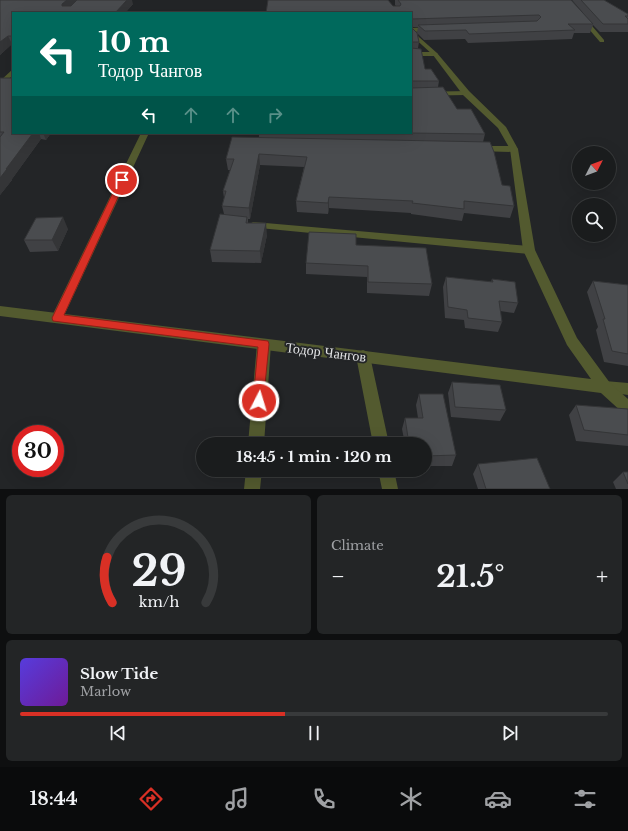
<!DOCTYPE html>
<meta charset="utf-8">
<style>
body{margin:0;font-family:"Libre Baskerville",serif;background:#232526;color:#f1f3f6;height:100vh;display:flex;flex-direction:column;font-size:15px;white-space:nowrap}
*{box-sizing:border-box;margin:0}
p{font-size:13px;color:#9fa1a4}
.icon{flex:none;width:22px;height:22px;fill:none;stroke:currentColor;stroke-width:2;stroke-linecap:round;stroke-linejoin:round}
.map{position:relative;height:489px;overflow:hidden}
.panel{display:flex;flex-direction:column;gap:6px;padding:6px;background:#0e0f10;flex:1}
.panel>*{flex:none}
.hud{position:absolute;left:12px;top:12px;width:400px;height:122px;border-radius:0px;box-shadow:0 4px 16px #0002,0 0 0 1px #383a3b;background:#00695c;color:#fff;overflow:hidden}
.needle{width:26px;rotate:48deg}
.buttons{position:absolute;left:572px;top:146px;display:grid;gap:8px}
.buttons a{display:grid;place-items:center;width:44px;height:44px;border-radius:50%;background:#1a1c1d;box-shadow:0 4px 16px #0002,0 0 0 1px #383a3b;font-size:20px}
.speed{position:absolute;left:12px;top:425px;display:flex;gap:8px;font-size:20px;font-weight:700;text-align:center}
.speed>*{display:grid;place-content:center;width:52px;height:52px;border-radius:50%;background:#1a1c1d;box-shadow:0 4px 16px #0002,0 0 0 1px #383a3b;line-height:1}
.speed .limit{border:6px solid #d22;background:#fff;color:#111}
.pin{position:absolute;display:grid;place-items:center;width:34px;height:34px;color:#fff;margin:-17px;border:2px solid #fff;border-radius:50%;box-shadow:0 1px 4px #0007}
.me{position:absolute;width:44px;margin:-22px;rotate:5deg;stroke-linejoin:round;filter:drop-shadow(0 0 3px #0008)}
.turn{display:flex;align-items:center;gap:14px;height:84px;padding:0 20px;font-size:18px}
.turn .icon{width:52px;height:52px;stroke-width:2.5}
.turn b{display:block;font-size:28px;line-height:34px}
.lanes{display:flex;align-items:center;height:38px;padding:0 20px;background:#0003;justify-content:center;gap:20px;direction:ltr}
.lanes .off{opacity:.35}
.big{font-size:30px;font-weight:700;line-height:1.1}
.panel .tile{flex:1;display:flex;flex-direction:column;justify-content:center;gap:6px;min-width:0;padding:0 14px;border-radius:6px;background:#232526}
.panel .dial{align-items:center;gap:0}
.dial svg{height:104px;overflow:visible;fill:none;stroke:#383a3b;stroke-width:7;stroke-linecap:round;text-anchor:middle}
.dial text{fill:#f1f3f6;stroke:none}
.song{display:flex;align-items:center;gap:12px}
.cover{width:48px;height:48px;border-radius:6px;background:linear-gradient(135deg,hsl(250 70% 55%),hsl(280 70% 35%))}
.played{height:4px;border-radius:2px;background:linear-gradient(90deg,#d93025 45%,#383a3b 45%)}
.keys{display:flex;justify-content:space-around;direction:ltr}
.heat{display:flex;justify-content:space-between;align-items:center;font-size:22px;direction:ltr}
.panel .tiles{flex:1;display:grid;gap:6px;grid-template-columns:1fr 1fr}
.tile:last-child{grid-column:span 2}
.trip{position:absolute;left:196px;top:437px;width:236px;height:40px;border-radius:20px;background:#1a1c1d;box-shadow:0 4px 16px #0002,0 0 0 1px #383a3b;font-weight:700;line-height:40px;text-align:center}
.tab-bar{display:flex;height:64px;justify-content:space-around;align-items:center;background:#0a0b0c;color:#9fa1a4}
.tab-bar .icon{width:28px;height:28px}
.tab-bar .selected{color:#d93025}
.tab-bar b{font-size:18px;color:#f1f3f6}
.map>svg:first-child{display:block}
</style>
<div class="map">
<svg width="628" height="489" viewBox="0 0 628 489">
<rect width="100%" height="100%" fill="#232527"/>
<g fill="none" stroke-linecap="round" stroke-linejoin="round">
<path fill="#535a2f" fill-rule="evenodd" d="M 564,0 L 570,0 L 604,40 L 604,42 L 600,42 Z
M 411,28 L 432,27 L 435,29 L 432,31 L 411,32 Z
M 411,52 L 435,52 L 438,54 L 435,56 L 411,56 Z
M 13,69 L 13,75 L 0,88 L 0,81 Z
M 469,91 L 469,95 L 466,95 L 411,96 L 411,92 Z
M 141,133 L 149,133 L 63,318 L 61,322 L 57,323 L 53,322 L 51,318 Z
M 479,146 L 514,146 L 518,149 L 514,152 L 476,151 L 475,149 Z
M 253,222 L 529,246 L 535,250 L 529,254 L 249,227 L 248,225 Z
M 264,339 L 269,340 L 271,344 L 264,444 L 248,444 L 257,344 L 259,340 Z
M 363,350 L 368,352 L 370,356 L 389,444 L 373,444 L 356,356 L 358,352 Z
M 605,381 L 628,383 L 628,395 L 600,391 L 598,387 L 600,383 Z
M 246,470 L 262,470 L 260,489 L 244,489 Z
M 378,470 L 394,470 L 398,489 L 382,489 Z"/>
<path fill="#535a2f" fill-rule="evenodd" d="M 411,30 L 437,53 L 469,91 L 506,127 L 518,149 L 535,250 L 577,338 L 610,383 L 628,399 L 628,415 L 623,413 L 601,393 L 0,316 L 0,306 L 591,379 L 567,345 L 523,250 L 510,149 L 498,128 L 463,95 L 433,55 L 411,35 Z"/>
</g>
<path fill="#404144" d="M 0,0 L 133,4 L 125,13 L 13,13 L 13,44 L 12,44 L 0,55 Z
M 395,0 L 571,0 L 584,14 L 572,0 L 604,0 L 628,14 L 628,32 L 600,32 L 593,25 L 590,33 L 574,33 L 572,39 L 468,43 L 465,39 L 424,40 L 418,34 L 419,42 L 418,48 L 425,69 L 439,81 L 438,87 L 457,109 L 485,134 L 483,142 L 502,185 L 514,206 L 510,218 L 464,213 L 462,221 L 411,214 L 411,213 L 329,208 L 328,214 L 297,212 L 296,201 L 304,167 L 260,165 L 250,219 L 248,219 L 248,223 L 267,235 L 261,263 L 212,262 L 210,250 L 224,214 L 222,206 L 224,198 L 223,191 L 230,170 L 228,170 L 226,159 L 259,137 L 259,133 L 411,133 L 411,27 L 417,33 L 418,27 L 411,27 L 411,13 L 393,6 L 396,6 L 395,5 Z
M 0,78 L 13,133 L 51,133 L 46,140 L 41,139 L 12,179 L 12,180 L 0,195 Z
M 68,229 L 58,251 L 30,252 L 24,240 Z
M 356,245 L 432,284 L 429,296 L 367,293 L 367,277 L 306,274 L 306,263 Z
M 446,277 L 491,282 L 492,279 L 518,303 L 514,313 L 500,311 L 502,322 L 498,332 L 465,328 L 464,320 L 445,318 L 443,287 Z
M 593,281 L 628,285 L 628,366 L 604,362 L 596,330 L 598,327 L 587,292 Z
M 452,382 L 506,410 L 500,421 L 451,417 L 448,393 Z
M 419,394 L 456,455 L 452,466 L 425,466 L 425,444 L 405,444 L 402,429 L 405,418 L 418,418 L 416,405 Z
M 576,405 L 628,409 L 628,446 L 576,441 L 569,415 Z
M 478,464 L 550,489 L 478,489 L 473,474 Z
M 623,472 L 628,472 L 628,489 L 616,489 L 613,482 Z"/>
<path fill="#343537" d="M 67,0 L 78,0 L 65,12 L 62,6 L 62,4 Z
M 127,0 L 132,0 L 133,4 L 125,13 L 115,13 Z
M 8,36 L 12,44 L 0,55 L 0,42 Z
M 33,133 L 39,133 L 41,139 L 12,179 L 12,180 L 0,195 L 0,178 L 6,169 Z
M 43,133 L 51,133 L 46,140 Z
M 259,154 L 260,165 L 250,219 L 249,208 Z
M 329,197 L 329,208 L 328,214 L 328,203 Z
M 63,217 L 68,229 L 58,251 L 52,240 Z
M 266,223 L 267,235 L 261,263 L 260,251 Z"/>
<path fill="#4a4c4f" stroke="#343537" d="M 0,0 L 67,0 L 62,4 L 62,6 L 71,6 L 77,0 L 127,0 L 115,13 L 13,13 L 13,36 L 8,36 L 0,42 Z
M 268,0 L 388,0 L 393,6 L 400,6 L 401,4 L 398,0 L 571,0 L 593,24 L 568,24 L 575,30 L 469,34 L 466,30 L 425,31 L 418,25 L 537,21 L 541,17 L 539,15 L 411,19 L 411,13 L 266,13 Z
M 581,0 L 604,0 L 628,14 L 628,16 L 625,16 L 628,19 L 628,24 L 603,24 Z
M 411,27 L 417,33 L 419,42 L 411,42 L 411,48 L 421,49 L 425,69 L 431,69 L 439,81 L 412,81 L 411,88 L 443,87 L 457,109 L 471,109 L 485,134 L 411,133 Z
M 0,78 L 13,78 L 13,133 L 33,133 L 6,169 L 7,169 L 0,178 L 0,137 L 4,132 L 0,132 Z
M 232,137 L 490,142 L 494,152 L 502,185 L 510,186 L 514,206 L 464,201 L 464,209 L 412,203 L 413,201 L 329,197 L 328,203 L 296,201 L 307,157 L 259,154 L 249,208 L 222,206 L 226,191 L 223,191 L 234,159 L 226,159 Z
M 220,214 L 247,217 L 246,223 L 266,223 L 260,251 L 210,250 Z
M 63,217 L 52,240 L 24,240 L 36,218 Z
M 309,232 L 356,234 L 356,245 L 426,248 L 432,284 L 368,282 L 368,266 L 306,263 Z
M 446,277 L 493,282 L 492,279 L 515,282 L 518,303 L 499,301 L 502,322 L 468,318 L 467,310 L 448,307 Z
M 593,281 L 628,285 L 628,354 L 612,351 L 603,319 L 605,319 Z
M 452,382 L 500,385 L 506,410 L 455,407 Z
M 419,394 L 443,394 L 456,455 L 425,456 L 425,444 L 409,444 L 405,418 L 423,418 Z
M 576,405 L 628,409 L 628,435 L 584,430 Z
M 537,458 L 550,489 L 486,489 L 478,464 Z
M 623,472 L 628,472 L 628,484 Z"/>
<path fill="#d93025" stroke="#8d1f18" d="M 120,178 L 126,180 L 64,315 L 268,341 L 269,344 L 263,405 L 259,406 L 255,405 L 253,401 L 258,347 L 53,321 L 52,318 Z"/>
<g text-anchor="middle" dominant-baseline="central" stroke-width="4" stroke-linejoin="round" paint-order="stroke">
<g font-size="14" fill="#e1e2e4" stroke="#232527">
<text transform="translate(326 352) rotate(7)">Тодор Чангов</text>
</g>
</g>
</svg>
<div class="buttons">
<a><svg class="needle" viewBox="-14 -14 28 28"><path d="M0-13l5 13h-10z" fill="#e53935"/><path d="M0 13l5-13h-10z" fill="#9fa1a4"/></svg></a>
<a><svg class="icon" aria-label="search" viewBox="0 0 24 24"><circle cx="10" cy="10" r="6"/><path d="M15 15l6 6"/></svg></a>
</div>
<div class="speed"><div class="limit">30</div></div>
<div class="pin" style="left:122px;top:180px;background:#d93025"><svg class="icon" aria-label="arrive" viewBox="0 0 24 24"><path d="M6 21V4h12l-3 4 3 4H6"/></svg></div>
<svg class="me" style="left:259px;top:401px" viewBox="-20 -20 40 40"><circle r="17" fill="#d93025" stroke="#fff" stroke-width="3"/><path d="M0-11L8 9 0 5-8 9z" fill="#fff"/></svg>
<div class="trip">18:45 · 1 min · 120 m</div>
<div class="hud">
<div class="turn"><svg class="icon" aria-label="left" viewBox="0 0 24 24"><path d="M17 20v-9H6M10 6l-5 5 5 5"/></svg><div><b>10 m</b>Тодор Чангов</div></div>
<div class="lanes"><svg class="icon" aria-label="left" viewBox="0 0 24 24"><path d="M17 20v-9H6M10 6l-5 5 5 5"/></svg><svg class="icon off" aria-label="ahead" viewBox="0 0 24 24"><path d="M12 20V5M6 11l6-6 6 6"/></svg><svg class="icon off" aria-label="ahead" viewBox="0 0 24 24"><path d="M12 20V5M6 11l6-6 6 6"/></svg><svg class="icon off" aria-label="right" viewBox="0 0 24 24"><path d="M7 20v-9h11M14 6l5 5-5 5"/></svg></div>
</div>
</div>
<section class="panel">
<div class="tiles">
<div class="tile dial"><svg viewBox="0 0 100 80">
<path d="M14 69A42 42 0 1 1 86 69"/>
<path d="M14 69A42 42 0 0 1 10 34" stroke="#d93025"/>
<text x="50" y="56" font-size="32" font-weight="700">29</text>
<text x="50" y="72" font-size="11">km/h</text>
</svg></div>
<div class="tile"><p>Climate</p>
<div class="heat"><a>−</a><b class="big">21.5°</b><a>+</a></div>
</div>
<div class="tile">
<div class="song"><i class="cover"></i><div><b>Slow Tide</b><p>Marlow</p></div></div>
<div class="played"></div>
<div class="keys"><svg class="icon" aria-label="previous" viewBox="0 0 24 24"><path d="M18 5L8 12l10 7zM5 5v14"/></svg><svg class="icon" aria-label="pause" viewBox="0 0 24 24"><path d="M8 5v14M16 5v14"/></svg><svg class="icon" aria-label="next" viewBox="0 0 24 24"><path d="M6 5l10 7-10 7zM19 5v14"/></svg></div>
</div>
</div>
</section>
<nav class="tab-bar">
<b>18:44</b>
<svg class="icon selected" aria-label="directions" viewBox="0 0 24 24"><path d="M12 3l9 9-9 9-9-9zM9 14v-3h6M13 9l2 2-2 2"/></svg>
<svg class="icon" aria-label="music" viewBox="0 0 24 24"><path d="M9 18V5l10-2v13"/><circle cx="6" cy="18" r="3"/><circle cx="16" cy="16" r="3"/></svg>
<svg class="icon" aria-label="phone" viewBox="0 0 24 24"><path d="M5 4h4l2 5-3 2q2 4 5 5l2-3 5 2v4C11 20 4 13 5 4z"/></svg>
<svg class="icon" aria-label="climate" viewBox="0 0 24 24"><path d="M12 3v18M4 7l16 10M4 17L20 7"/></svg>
<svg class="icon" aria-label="car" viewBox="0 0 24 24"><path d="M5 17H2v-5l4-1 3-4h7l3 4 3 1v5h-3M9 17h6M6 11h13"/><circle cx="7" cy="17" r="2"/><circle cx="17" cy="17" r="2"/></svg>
<svg class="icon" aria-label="filters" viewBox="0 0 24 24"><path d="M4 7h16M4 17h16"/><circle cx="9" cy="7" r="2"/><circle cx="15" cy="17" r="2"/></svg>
</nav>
